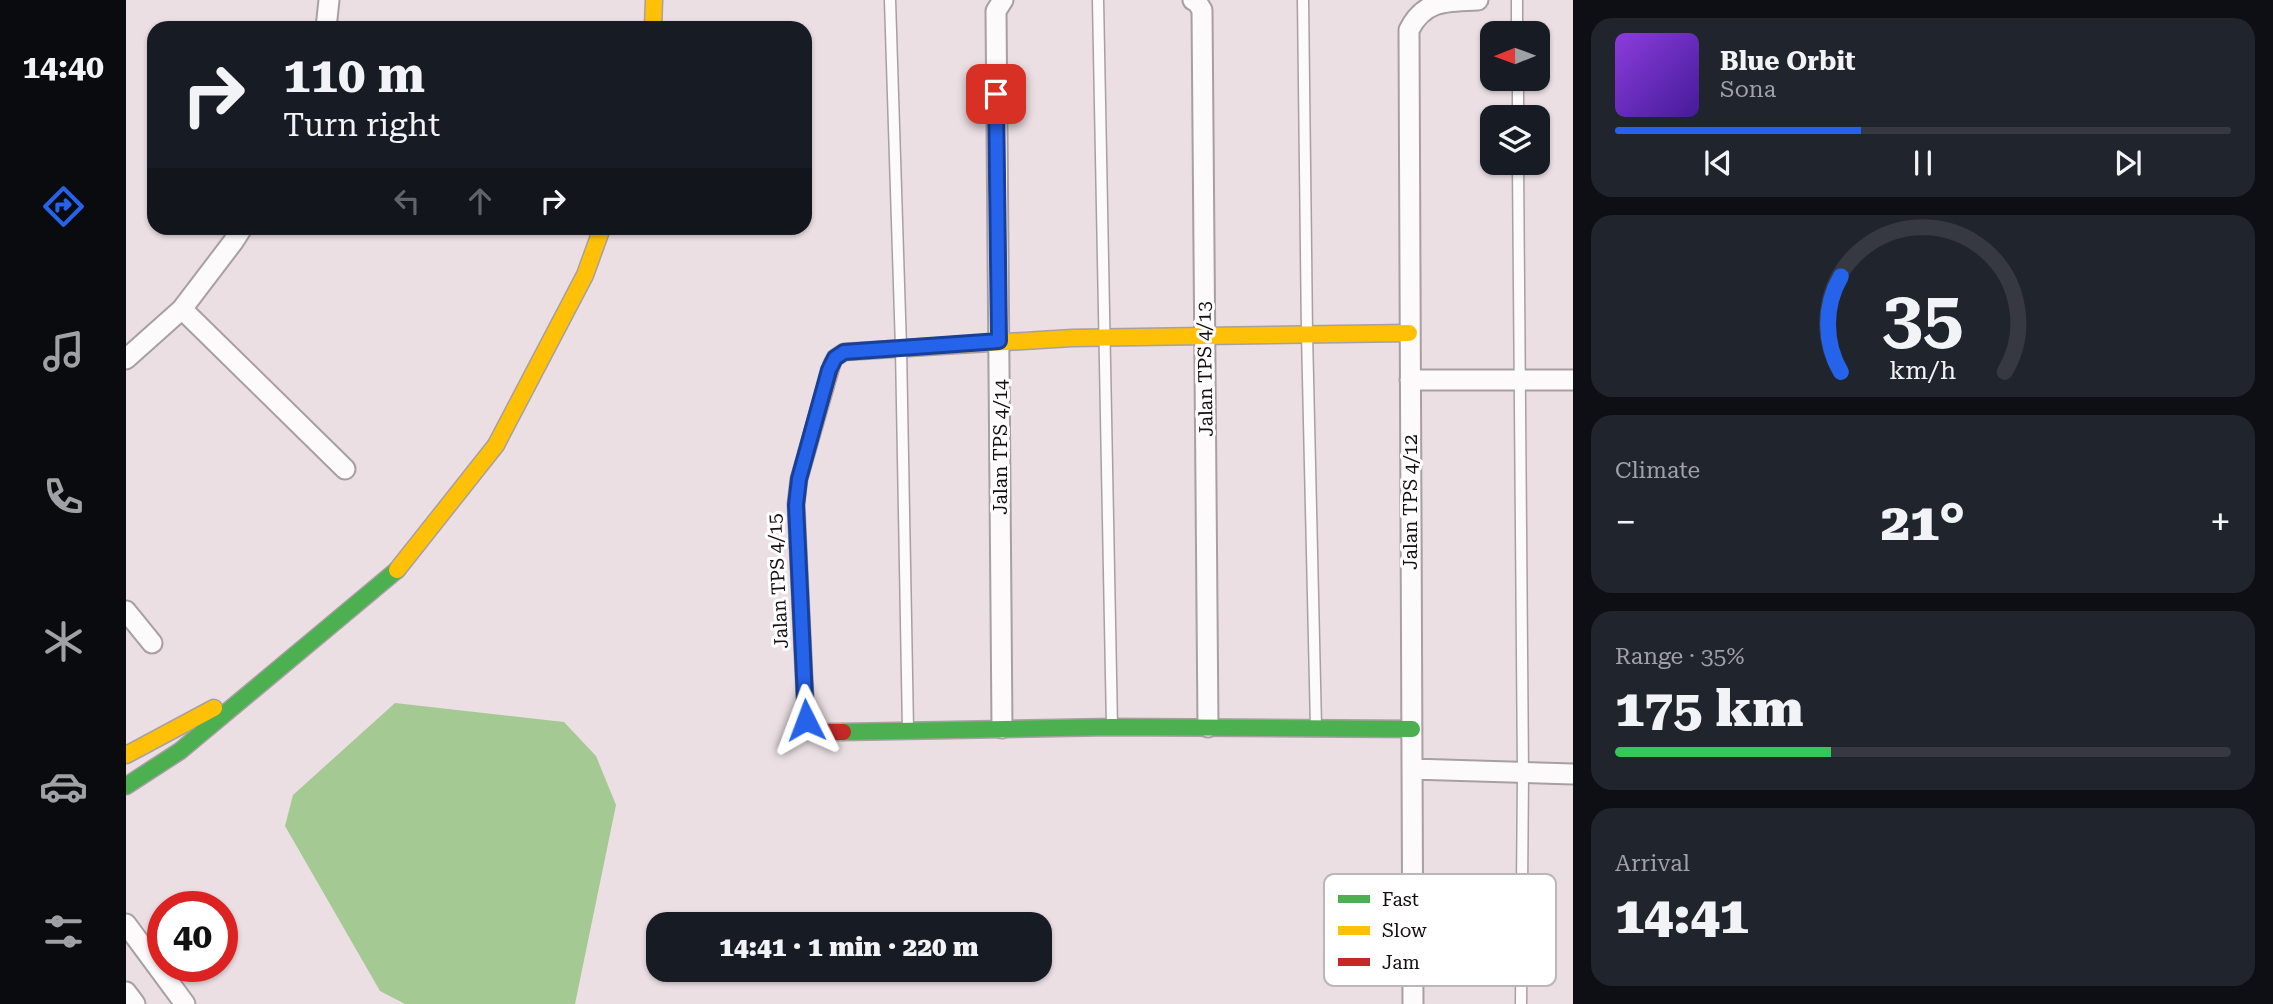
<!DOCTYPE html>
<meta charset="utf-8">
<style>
body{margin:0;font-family:"Roboto Serif",serif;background:#20242c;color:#f1f3f6;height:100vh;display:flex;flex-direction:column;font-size:26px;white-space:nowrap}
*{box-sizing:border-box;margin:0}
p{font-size:23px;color:#9ea1a6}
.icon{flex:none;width:38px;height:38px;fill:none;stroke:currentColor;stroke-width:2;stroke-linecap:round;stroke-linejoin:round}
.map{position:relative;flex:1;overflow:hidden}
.panel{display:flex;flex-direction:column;gap:18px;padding:18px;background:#0d0f14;width:700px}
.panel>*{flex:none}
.banner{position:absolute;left:21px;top:21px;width:665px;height:214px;border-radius:21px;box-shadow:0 2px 5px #0004;background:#171b24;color:#f1f3f6;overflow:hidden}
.needle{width:46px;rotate:269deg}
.fabs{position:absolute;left:1354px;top:21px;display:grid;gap:14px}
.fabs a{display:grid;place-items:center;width:70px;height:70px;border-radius:14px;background:#171b24;box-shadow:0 2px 5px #0004;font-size:35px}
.speed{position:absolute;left:21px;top:891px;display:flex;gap:14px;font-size:35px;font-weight:700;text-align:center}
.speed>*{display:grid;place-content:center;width:91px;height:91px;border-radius:50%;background:#171b24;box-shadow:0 2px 5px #0004;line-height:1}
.speed .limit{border:10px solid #d22;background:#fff;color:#111}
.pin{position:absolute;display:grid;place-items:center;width:60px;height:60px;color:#fff;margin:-30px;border-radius:14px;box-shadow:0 4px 10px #0006}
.me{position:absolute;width:77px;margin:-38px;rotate:357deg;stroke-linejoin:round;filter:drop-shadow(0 0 5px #0008)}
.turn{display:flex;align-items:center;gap:24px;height:147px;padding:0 21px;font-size:32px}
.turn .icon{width:91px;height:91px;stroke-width:2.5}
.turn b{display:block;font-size:49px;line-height:60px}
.lanes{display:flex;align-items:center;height:66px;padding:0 21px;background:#0003;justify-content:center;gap:35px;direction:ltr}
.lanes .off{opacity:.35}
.big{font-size:52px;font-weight:800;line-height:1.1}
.panel .card{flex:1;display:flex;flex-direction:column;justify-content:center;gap:10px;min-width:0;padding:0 24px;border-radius:21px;background:#20242c}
.panel .dial{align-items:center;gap:0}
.dial svg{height:182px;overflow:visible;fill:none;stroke:#363941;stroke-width:7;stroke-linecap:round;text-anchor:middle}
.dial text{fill:#f1f3f6;stroke:none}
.song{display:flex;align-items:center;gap:21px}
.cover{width:84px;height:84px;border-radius:10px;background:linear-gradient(135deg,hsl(270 70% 55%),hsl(260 70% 35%))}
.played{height:7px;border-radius:4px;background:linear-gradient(90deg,#2563eb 40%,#363941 40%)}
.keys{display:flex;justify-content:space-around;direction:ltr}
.heat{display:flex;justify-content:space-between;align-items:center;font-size:38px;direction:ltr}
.charge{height:10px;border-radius:5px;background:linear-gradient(90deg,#34c759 35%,#363941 0)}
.trip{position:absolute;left:520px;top:912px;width:406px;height:70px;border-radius:21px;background:#171b24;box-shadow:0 2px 5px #0004;font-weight:800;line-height:70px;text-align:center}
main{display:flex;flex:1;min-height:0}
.menu{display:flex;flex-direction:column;width:126px;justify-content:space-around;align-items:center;background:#090b0e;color:#9ea1a6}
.menu .icon{width:49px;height:49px}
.menu .selected{color:#2563eb}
.menu b{font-size:32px;color:#f1f3f6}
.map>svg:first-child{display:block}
</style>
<main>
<nav class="menu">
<b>14:40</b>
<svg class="icon selected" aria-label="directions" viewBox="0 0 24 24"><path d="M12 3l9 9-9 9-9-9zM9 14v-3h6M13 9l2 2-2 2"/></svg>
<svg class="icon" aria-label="music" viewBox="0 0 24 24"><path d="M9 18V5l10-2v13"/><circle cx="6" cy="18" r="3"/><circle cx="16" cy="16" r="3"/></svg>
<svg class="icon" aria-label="phone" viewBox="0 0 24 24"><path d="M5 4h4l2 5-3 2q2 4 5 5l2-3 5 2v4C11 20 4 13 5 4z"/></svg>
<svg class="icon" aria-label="climate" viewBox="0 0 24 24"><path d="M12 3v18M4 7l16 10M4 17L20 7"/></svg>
<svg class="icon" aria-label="car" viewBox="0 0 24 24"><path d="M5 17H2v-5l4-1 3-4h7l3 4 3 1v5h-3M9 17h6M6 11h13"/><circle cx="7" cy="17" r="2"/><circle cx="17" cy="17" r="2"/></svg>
<svg class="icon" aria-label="filters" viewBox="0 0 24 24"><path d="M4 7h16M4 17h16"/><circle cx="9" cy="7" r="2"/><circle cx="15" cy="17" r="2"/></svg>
</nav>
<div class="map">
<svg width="1447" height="1004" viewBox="0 0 1447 1004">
<rect width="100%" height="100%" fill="#ebdfe3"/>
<path fill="#a4c993" d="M 269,703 L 438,722 L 470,756 L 490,805 L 449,1004 L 279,1004 L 254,991 L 159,826 L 167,795 Z"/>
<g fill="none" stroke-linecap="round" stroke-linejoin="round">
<defs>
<path id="lane" d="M 764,0 L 775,348 L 782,730
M 972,0 L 986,727
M 1177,0 L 1181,334 L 1190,727
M 1391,0 L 1391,33
M 1392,79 L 1392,117
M 1392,163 L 1397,774 L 1395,1004"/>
<path id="street" d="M 1067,0 L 1071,2 L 1076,10 L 1082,727
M 200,28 L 203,0
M 56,309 L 219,469
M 0,359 L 56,309 L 107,242 L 116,228
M 1284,380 L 1447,380
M 0,611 L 26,643
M 876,728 L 870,11 L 877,0
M 1286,769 L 1447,774
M 0,924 L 59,1004
M 0,992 L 9,1004
M 1287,1004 L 1283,30 C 1298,0 1320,1 1352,0"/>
<path id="fast" d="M 717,732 L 986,727 L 1286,729
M 0,786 L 54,751 L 271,570"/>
<path id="slow" d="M 527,28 L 528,0
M 706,364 L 709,358 L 718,352 L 946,338 L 1283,333
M 271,570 L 370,445 L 459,275 L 476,228
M 0,755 L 88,708"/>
<path id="jam" d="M 706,364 L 673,479 L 670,504 L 680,720 L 682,728 L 688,732 L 717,732"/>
</defs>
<use href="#lane" stroke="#a89fa2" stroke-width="13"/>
<use href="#street" stroke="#a89fa2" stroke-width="23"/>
<use href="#fast" stroke="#a89fa2" stroke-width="19"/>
<use href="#slow" stroke="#a89fa2" stroke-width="19"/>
<use href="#jam" stroke="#a89fa2" stroke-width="19"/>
<use href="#lane" stroke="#fcfafb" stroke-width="10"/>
<use href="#street" stroke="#fcfafb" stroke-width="19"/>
<use href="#fast" stroke="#4caf50" stroke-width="16"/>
<use href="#slow" stroke="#ffc107" stroke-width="16"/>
<use href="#jam" stroke="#c62828" stroke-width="16"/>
</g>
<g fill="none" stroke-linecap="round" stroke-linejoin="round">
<defs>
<path id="route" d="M 680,720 L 670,505 L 673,479 L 703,370 L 709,358 L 718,352 L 873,341 L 870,94"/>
</defs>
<use href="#route" stroke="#184099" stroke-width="18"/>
<use href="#route" stroke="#2563eb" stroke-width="12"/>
</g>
<g text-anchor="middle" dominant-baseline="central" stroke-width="6" stroke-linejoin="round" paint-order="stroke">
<g font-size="19" fill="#160e11" stroke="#fff">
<text transform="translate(1079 369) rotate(-91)">Jalan TPS 4/13</text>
<text transform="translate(874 447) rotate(-90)">Jalan TPS 4/14</text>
<text transform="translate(1284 502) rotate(-90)">Jalan TPS 4/12</text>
<text transform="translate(652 581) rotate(-93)">Jalan TPS 4/15</text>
</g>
</g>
<rect x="1198" y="874" width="232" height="112" rx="10" fill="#fff" stroke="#b9b7b8" stroke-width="2"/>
<rect x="1212" y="895" width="32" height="8" fill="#4caf50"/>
<rect x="1212" y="926" width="32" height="9" fill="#ffc107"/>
<rect x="1212" y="958" width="32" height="8" fill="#c62828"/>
<g font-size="19" fill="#160e11">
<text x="1256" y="906">Fast</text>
<text x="1256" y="937">Slow</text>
<text x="1256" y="969">Jam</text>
</g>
</svg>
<div class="fabs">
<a><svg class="needle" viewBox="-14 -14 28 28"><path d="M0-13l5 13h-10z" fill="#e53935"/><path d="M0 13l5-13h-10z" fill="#9ea1a6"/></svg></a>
<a><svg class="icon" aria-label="layers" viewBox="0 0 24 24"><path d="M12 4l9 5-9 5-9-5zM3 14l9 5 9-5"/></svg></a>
</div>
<div class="speed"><div class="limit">40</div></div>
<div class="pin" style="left:870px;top:94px;background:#d93025"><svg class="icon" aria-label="arrive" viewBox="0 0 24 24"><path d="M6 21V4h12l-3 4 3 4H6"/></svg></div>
<svg class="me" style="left:680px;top:720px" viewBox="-20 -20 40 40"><path d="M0-17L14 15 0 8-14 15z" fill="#2563eb" stroke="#fff" stroke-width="4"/></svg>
<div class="trip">14:41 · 1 min · 220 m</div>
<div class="banner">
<div class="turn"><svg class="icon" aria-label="right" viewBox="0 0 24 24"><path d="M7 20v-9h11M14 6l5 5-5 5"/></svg><div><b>110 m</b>Turn right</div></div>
<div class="lanes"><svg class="icon off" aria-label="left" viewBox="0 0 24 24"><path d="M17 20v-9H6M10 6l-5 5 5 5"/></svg><svg class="icon off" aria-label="ahead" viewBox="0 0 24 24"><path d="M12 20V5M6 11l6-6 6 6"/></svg><svg class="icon" aria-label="right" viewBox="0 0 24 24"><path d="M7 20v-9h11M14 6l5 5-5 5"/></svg></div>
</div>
</div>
<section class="panel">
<div class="card">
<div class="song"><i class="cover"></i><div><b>Blue Orbit</b><p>Sona</p></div></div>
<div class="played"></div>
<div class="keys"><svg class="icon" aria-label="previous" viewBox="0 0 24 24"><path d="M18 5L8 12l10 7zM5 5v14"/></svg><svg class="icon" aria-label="pause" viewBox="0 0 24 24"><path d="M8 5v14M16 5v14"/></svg><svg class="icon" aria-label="next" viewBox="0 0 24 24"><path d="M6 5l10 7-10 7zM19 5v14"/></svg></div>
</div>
<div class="card dial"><svg viewBox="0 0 100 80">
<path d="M14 69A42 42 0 1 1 86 69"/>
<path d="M14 69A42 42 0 0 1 14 27" stroke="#2563eb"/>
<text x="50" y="56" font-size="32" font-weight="700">35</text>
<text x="50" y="72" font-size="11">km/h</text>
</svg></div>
<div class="card"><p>Climate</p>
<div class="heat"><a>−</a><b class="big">21°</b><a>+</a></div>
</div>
<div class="card"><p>Range · 35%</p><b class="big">175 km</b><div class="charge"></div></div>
<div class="card"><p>Arrival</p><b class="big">14:41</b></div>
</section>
</main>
